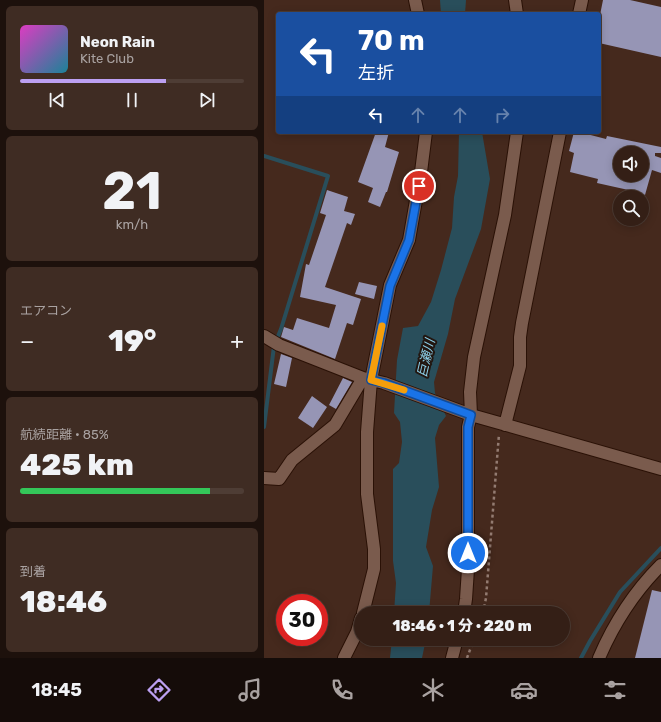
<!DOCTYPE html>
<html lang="ja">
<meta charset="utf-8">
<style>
body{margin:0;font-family:Rubik,"Noto Sans JP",sans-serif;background:#3f2c23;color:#f1f3f6;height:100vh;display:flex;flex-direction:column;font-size:15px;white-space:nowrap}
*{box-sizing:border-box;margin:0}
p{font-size:13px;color:#a9a2a1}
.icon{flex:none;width:22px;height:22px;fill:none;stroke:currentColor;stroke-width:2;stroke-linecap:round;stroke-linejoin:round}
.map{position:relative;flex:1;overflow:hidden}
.sheet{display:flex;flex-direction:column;gap:6px;padding:6px;background:#1d110c;width:264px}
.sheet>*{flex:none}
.hud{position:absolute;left:12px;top:12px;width:325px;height:122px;border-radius:4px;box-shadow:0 2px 10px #0003,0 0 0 1px #4e3d35;background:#1a4fa0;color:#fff;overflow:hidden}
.controls{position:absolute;left:349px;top:146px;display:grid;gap:8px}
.controls a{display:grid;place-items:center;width:36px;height:36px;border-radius:50%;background:#341f16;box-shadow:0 2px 10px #0003,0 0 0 1px #4e3d35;font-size:20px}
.speed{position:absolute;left:12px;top:594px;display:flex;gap:8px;font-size:20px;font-weight:700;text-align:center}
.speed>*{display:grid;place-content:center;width:52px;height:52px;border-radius:50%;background:#341f16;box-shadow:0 2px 10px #0003,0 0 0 1px #4e3d35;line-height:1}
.speed .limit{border:6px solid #d22;background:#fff;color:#111}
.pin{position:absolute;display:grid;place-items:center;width:34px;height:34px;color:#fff;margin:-17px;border:2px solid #fff;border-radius:50%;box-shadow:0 1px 4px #0007}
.me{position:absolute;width:44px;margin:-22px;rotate:0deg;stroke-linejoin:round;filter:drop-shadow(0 0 3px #0008)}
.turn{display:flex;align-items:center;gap:14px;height:84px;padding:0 16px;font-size:18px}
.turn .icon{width:52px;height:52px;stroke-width:2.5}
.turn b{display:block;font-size:28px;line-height:34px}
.lanes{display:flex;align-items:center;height:38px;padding:0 16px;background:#0003;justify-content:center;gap:20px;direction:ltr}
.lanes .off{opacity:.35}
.big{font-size:30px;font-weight:800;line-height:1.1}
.sheet .tile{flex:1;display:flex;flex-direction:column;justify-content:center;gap:6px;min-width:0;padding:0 14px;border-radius:6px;background:#3f2c23}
.sheet .dial{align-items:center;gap:0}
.dial b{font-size:52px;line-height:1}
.song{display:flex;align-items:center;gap:12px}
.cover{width:48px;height:48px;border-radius:6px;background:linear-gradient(135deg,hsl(310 70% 55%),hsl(190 70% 35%))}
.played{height:4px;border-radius:2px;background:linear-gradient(90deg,#bca0f2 65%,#4e3d35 65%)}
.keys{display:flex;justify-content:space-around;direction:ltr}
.heat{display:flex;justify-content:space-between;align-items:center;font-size:22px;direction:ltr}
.charge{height:6px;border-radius:3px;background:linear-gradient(90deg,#34c759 85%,#4e3d35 0)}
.trip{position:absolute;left:90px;top:606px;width:216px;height:40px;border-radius:20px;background:#341f16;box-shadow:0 2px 10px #0003,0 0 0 1px #4e3d35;font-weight:800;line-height:40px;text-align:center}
.dock{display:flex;height:64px;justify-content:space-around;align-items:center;background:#150c09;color:#a9a2a1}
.dock .icon{width:28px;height:28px}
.dock .active{color:#bca0f2}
.dock b{font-size:18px;color:#f1f3f6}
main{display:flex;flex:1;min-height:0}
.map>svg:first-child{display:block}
</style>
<main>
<section class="sheet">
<div class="tile">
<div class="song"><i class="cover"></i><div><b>Neon Rain</b><p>Kite Club</p></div></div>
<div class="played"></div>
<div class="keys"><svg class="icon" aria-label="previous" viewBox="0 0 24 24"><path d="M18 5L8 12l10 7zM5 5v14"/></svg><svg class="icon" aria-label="pause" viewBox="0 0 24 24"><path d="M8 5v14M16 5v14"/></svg><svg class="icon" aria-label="next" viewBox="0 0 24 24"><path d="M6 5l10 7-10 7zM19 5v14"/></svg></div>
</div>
<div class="tile dial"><b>21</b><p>km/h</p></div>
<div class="tile"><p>エアコン</p>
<div class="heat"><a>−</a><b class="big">19°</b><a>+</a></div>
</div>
<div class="tile"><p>航続距離 · 85%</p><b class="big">425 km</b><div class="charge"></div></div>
<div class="tile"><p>到着</p><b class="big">18:46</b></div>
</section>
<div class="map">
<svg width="397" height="658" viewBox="0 0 397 658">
<rect width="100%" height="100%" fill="#45291d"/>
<path fill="#294e5b" d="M 176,0 L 202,0 L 201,14 L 177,14 Z
M 195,132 L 218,132 L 226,179 L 217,229 L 191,299 L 184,334 L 170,382 L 171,393 L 182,416 L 175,425 L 171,438 L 175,487 L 168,510 L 162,547 L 169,566 L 165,613 L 130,613 L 132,583 L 129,561 L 129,469 L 135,463 L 138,442 L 136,422 L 130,413 L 133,360 L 139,328 L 154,326 L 167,302 L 177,270 L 188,228 L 190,197 L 194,176 Z
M 128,639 L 162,639 L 158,658 L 126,658 Z"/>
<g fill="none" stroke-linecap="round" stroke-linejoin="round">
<path stroke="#294e5b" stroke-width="4" d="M 0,156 L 64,176 L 17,329 L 10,346 L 0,427
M 317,658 L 326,641 L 356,592 L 397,548"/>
</g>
<path fill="#9695b5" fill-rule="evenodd" d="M 339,0 L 366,0 L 397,7 L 397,57 L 335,43 L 335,20 Z
M 112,132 L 125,132 L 121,147 L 135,152 L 123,192 L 122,192 L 116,207 L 104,202 L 109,188 L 94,182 Z
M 310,132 L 315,132 L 342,139 L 343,136 L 397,147 L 397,153 L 391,153 L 391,156 L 397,158 L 397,173 L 388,170 L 381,195 L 378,195 L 378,193 L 333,183 L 334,179 L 306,172 L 310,153 L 305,151 ZM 356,153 L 378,153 L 378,175 L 356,175 Z
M 63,190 L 84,197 L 80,211 L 91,214 L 87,225 L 83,223 L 61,287 L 97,299 L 89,325 L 83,323 L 71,359 L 17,337 L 20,327 L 29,330 L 33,318 L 65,328 L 72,305 L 36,297 L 42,264 L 45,265 L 62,215 L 56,213 Z
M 95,282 L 113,286 L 110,299 L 91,294 Z
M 17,354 L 28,358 L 22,387 L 10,384 Z
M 79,378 L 88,382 L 72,409 L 65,405 Z
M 48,396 L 63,407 L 49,428 L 34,418 Z
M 388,590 L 397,592 L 397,658 L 371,658 Z"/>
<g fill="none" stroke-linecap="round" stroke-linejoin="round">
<defs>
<path id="minor" d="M 151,0 L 154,14
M 251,0 L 253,14
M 315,14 L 318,0
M 0,336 L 15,345 L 99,378 L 120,383 L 207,415 L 397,469
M 241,425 L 256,366 L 256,337 L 258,323 C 271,259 283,195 296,132
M 0,478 L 15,479 L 28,460 L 71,425 L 99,378
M 99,613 L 110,569 L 110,549 L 103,494 L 103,432 L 107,380 L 126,285 L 145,240 L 157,172 L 162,132
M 200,613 L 202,599 L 204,569 L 204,427 L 207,415 L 206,392 L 210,357 L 241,215 L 253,132
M 80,658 L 93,632 L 97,618
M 188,658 L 193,639
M 335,658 C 350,623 370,592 397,565"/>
</defs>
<use href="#minor" stroke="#2a1106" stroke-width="14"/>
<path stroke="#937b71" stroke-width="2.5" stroke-dasharray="3 3" stroke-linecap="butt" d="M 219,613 L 222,598 L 235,434
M 203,658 L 210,639"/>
<use href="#minor" stroke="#7a5b4d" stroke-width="12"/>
</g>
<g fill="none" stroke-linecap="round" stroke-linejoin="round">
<defs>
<path id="route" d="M 155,186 L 145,240 L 126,286 L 107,380 L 120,383 L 207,415 L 204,427 L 204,553"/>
</defs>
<use href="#route" stroke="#114b97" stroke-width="10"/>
<use href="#route" stroke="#1a73e8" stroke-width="7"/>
<path stroke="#f59e0b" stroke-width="7" d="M 118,326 L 107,380 L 140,390"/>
</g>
<g text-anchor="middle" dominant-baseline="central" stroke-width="4" stroke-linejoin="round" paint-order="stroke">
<g font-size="13" font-style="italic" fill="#8dd1eb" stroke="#221610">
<text transform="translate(162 358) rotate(-77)">巨瀬川</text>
</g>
</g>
</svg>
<div class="controls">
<a><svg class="icon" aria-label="sound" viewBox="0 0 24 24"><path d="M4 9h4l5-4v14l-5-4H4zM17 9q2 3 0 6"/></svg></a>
<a><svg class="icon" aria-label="search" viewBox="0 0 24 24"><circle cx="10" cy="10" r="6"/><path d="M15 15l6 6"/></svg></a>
</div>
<div class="speed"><div class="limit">30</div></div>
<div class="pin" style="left:155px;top:186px;background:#d93025"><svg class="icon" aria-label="arrive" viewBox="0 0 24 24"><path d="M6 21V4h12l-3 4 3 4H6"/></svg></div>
<svg class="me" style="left:204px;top:553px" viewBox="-20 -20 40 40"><circle r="17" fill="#1a73e8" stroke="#fff" stroke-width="3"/><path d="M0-11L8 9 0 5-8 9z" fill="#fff"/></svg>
<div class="trip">18:46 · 1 分 · 220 m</div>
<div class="hud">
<div class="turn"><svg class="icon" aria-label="left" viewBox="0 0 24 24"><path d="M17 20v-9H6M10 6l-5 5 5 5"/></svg><div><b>70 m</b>左折</div></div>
<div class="lanes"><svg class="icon" aria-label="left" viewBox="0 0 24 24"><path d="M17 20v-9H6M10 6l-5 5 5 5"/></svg><svg class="icon off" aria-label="ahead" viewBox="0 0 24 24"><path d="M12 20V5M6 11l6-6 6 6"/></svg><svg class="icon off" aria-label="ahead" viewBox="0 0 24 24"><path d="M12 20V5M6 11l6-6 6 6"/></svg><svg class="icon off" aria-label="right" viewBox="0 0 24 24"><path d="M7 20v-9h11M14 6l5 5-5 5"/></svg></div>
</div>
</div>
</main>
<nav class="dock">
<b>18:45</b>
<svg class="icon active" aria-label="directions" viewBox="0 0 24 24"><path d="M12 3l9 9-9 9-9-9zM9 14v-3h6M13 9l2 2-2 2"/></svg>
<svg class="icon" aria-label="music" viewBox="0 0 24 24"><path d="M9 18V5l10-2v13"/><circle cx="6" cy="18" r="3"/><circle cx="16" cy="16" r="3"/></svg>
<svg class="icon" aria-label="phone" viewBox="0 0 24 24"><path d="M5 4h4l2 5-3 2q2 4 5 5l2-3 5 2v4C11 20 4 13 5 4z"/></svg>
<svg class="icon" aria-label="climate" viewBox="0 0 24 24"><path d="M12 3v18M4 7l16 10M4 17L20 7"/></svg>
<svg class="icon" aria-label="car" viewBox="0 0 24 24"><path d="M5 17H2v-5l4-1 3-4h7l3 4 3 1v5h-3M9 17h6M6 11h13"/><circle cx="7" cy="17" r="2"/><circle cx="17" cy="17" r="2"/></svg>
<svg class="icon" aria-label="filters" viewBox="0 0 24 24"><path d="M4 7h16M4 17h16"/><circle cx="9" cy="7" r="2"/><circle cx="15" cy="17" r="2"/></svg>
</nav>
